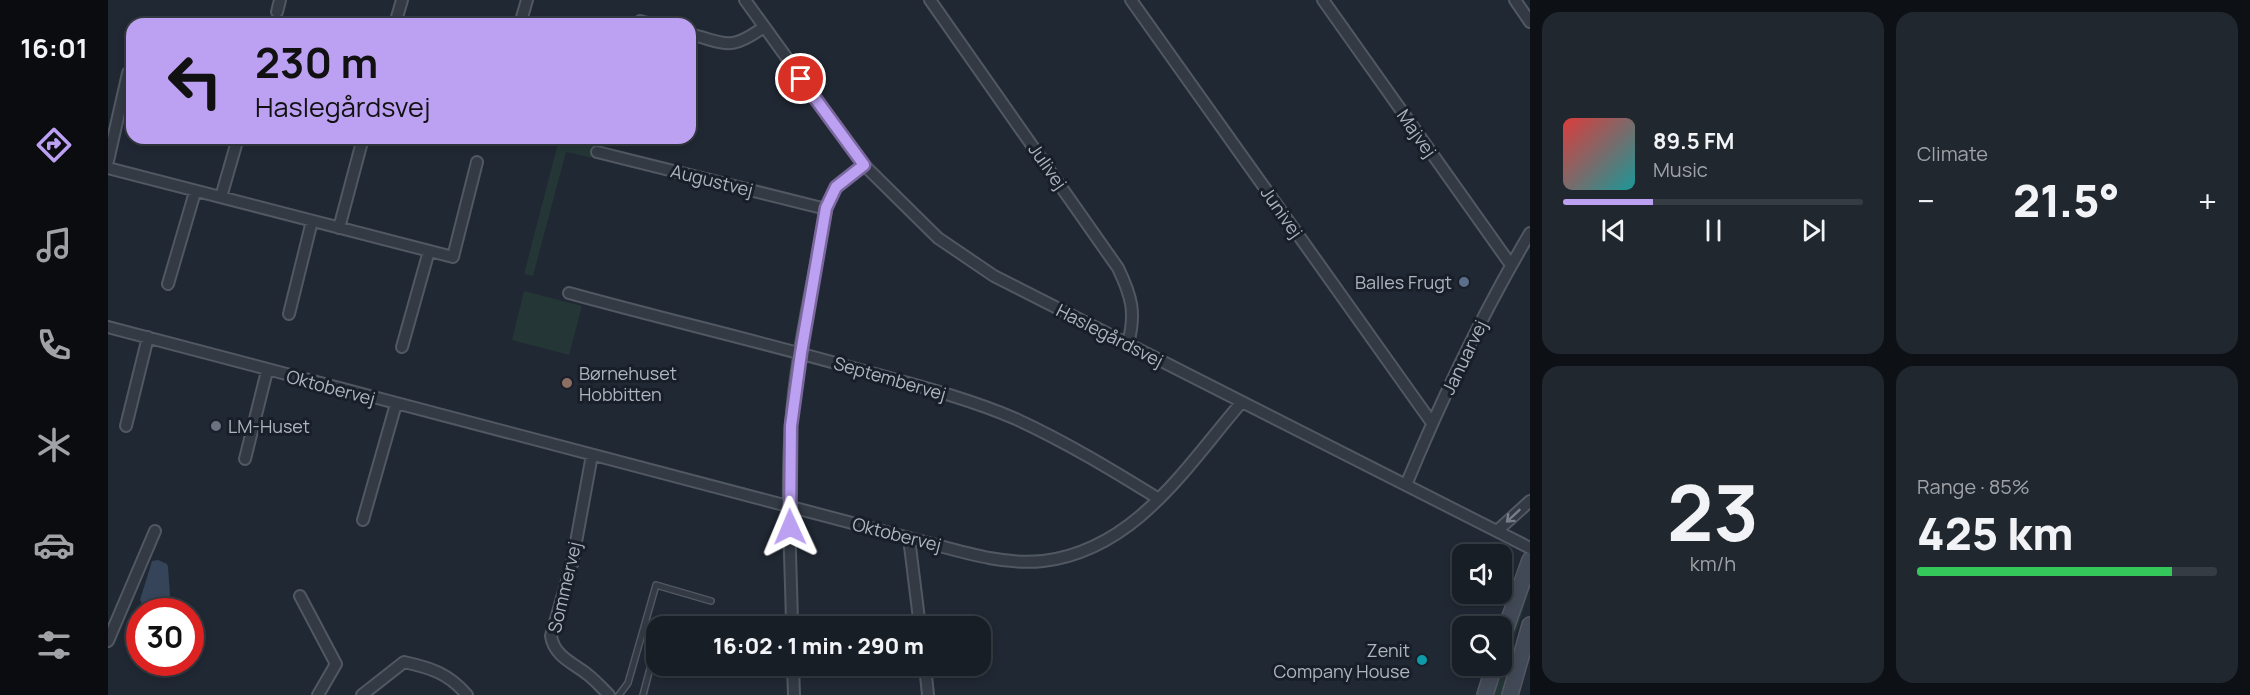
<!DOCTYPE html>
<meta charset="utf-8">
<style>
body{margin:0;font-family:Manrope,sans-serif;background:#21272e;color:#f1f3f6;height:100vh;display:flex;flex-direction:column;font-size:22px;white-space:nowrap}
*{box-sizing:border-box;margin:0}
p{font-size:20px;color:#9fa2a7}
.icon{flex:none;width:33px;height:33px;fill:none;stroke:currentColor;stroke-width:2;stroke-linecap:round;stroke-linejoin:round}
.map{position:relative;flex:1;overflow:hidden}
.side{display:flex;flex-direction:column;gap:12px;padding:12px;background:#0d1015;width:720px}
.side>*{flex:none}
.banner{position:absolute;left:18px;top:18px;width:570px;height:126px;border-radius:18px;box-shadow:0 3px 9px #0003,0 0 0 2px #363c43;background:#bca0f2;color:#111;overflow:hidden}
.tools{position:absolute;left:1344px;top:544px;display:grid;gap:12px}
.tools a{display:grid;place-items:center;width:60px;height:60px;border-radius:12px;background:#181e26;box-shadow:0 3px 9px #0003,0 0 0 2px #363c43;font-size:30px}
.speed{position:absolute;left:18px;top:598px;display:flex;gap:12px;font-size:30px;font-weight:700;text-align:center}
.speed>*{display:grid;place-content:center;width:78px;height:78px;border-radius:50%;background:#181e26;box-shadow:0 3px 9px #0003,0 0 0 2px #363c43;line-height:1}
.speed .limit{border:9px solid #d22;background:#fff;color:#111}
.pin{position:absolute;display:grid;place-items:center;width:51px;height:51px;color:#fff;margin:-26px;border:3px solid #fff;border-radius:50%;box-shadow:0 2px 6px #0007}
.me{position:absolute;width:66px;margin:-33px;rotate:359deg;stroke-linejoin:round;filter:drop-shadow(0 0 4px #0008)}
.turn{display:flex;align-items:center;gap:21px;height:126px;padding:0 30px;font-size:27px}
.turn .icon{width:78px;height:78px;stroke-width:2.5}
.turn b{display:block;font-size:42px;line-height:51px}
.big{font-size:45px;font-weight:800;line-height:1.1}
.side .widget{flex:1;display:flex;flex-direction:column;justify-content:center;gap:9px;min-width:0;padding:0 21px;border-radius:18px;background:#21272e}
.side .dial{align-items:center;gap:0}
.dial b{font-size:78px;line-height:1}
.song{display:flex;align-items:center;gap:18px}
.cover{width:72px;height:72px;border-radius:9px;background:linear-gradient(135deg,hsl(0 70% 55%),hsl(180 70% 35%))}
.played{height:6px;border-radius:3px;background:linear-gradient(90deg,#bca0f2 30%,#363c43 30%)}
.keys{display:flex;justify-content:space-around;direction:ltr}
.heat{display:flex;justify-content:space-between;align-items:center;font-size:33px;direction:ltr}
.charge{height:9px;border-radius:4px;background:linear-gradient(90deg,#34c759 85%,#363c43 0)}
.side .tiles{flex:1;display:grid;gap:12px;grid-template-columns:repeat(2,1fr)}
.trip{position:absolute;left:538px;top:616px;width:345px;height:60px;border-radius:18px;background:#181e26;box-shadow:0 3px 9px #0003,0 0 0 2px #363c43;font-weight:800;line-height:60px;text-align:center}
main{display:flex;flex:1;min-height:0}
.tabs{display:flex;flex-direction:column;width:108px;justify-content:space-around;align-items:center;background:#0a0c0f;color:#9fa2a7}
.tabs .icon{width:42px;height:42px}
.tabs .active{color:#bca0f2}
.tabs b{font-size:27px;color:#f1f3f6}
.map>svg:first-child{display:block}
</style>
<main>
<nav class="tabs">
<b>16:01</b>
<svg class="icon active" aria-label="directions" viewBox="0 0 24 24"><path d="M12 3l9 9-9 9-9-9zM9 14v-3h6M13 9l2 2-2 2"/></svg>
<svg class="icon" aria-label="music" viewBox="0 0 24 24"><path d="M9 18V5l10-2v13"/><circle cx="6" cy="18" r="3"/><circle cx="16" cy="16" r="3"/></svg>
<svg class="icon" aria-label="phone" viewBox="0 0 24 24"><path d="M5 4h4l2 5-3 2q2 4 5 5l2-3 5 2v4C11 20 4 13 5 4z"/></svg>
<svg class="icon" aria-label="climate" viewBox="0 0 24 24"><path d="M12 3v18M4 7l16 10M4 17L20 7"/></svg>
<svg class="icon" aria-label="car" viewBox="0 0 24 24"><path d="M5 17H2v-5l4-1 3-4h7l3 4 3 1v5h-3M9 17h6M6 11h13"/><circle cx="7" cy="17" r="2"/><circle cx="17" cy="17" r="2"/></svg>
<svg class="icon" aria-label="filters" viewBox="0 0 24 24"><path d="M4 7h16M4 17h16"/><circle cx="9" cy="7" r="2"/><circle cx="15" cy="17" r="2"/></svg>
</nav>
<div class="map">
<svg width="1422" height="695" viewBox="0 0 1422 695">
<rect width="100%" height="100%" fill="#202833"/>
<path fill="#253636" d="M 457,138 L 484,143 L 488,147 L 485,158 L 458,152 L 425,276 L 416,274 L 449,147 Z
M 416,291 L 474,306 L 461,355 L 404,340 Z
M 1422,578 L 1422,588 L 1400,658 L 1394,695 L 1384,695 L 1403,629 Z"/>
<path fill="#354459" d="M 50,560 L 59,564 L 60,567 L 62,595 L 59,601 L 35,605 L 32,600 L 44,561 Z"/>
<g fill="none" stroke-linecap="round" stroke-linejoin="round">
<defs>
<path id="lane" d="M 511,695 L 520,683 L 548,585 L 603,601
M 535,695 L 549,642"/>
<path id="street" d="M 637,0 L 756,165 L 830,238 L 886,276 L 1422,548
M 822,0 L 1010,268 C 1024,297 1028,313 1020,344
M 1023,0 L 1324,423
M 1215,0 L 1403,265
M 1407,0 L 1422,22
M 169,12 L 172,0
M 532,21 L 543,24
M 287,24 L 294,0
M 412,24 L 419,0
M 582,34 C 620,44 622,51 656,27
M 489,152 L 718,209
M 0,161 L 20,73
M 0,168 L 345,257 L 369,162
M 113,197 L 130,138
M 231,228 L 255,138
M 60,284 L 87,192
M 461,293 C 559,320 658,343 756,371 C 807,385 859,398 908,419 C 958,442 1004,470 1051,499
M 181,314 L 204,221
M 0,327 L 801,538 C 843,548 891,566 935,561 C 1027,550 1078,467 1133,403
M 294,347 L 321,251
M 18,426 L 40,337
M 484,455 L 464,564 L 443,636 C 446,656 465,663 479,674 C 487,680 494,688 501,695
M 137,459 L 159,371
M 1298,485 C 1334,398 1374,314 1422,233
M 255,520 L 288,404
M 1389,531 L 1422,501
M 801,538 L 812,627
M 192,596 L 228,664 L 210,695
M 684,627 C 683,560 678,492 683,425 C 688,353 706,280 718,209 L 728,187 L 756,165
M 0,641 L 47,531
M 685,666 L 686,695
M 817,666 L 820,695
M 254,695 L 296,662 C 323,668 340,673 359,695"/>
<path id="secondary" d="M 1394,639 L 1422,560
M 1377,695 L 1386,666
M 1402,695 L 1422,625"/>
</defs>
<use href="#lane" stroke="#515862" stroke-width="8"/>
<use href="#street" stroke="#515862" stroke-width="14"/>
<use href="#secondary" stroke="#515862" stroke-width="18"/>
<use href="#lane" stroke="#333a44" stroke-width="5"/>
<use href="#street" stroke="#333a44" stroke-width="10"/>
<use href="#secondary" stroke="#424956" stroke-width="15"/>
</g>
<defs><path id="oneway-shaft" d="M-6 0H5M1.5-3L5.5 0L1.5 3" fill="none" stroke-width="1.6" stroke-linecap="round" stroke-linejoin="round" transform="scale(1.5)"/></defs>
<use stroke="#767e89" href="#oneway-shaft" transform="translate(1405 516) rotate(137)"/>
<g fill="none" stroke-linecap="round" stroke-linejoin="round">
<defs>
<path id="route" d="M 682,527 L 683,426 L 693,353 L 718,208 L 728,187 L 756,165 L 693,79"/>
</defs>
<use href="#route" stroke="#7a689d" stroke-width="15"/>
<use href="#route" stroke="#bca0f2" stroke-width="10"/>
</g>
<circle fill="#5c6f8a" stroke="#191f28" stroke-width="2" cx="1356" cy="282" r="6"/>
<circle fill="#8d6e63" stroke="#191f28" stroke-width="2" cx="459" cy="383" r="6"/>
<circle fill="#6b7280" stroke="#191f28" stroke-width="2" cx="108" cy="426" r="6"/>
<circle fill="#0f9aa8" stroke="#191f28" stroke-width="2" cx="1314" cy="660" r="6"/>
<g text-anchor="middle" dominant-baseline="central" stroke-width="6" stroke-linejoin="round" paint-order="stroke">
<g font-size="18" fill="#adb5c1" stroke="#191f28">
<text transform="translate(1309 133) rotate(55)">Majvej</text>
<text transform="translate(940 166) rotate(55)">Julivej</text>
<text transform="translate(604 180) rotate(14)">Augustvej</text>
<text transform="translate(1174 212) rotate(55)">Junivej</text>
<text transform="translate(1002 335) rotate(27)">Haslegårdsvej</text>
<text transform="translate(1356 357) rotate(-64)">Januarvej</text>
<text transform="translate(782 378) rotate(16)">Septembervej</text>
<text transform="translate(223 387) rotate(15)">Oktobervej</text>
<text transform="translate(789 534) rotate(14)">Oktobervej</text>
<text transform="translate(456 587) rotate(-77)">Sommervej</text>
</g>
<g font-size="18" fill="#adb5c1" stroke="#191f28" text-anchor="end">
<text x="1344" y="282">Balles Frugt</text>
<text x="471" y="373" text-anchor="start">Børnehuset<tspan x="471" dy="21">Hobbitten</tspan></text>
<text x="120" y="426" text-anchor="start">LM-Huset</text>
<text x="1302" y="650">Zenit<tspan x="1302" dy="21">Company House</tspan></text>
</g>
</g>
</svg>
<div class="tools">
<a><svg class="icon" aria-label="sound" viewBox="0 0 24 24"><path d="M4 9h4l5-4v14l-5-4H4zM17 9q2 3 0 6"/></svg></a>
<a><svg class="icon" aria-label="search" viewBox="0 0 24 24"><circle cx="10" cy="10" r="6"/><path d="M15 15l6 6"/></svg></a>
</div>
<div class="speed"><div class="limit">30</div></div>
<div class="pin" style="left:693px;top:79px;background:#d93025"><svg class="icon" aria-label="arrive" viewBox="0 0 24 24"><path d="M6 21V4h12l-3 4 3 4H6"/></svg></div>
<svg class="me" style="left:682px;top:527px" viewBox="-20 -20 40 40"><path d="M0-17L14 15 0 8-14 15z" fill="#bca0f2" stroke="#fff" stroke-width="4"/></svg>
<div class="trip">16:02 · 1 min · 290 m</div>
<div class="banner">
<div class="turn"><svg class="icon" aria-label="left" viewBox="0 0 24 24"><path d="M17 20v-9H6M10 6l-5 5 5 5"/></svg><div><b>230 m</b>Haslegårdsvej</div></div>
</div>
</div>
<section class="side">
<div class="tiles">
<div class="widget">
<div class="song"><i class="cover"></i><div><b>89.5 FM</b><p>Music</p></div></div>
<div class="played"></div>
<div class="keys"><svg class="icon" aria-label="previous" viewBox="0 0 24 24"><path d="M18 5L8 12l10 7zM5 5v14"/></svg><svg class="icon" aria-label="pause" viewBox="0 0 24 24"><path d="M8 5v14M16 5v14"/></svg><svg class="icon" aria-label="next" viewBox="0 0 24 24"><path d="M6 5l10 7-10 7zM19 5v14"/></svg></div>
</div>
<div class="widget"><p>Climate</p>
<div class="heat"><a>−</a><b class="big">21.5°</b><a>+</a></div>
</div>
<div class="widget dial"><b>23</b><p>km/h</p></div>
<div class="widget"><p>Range · 85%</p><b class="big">425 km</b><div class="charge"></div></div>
</div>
</section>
</main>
